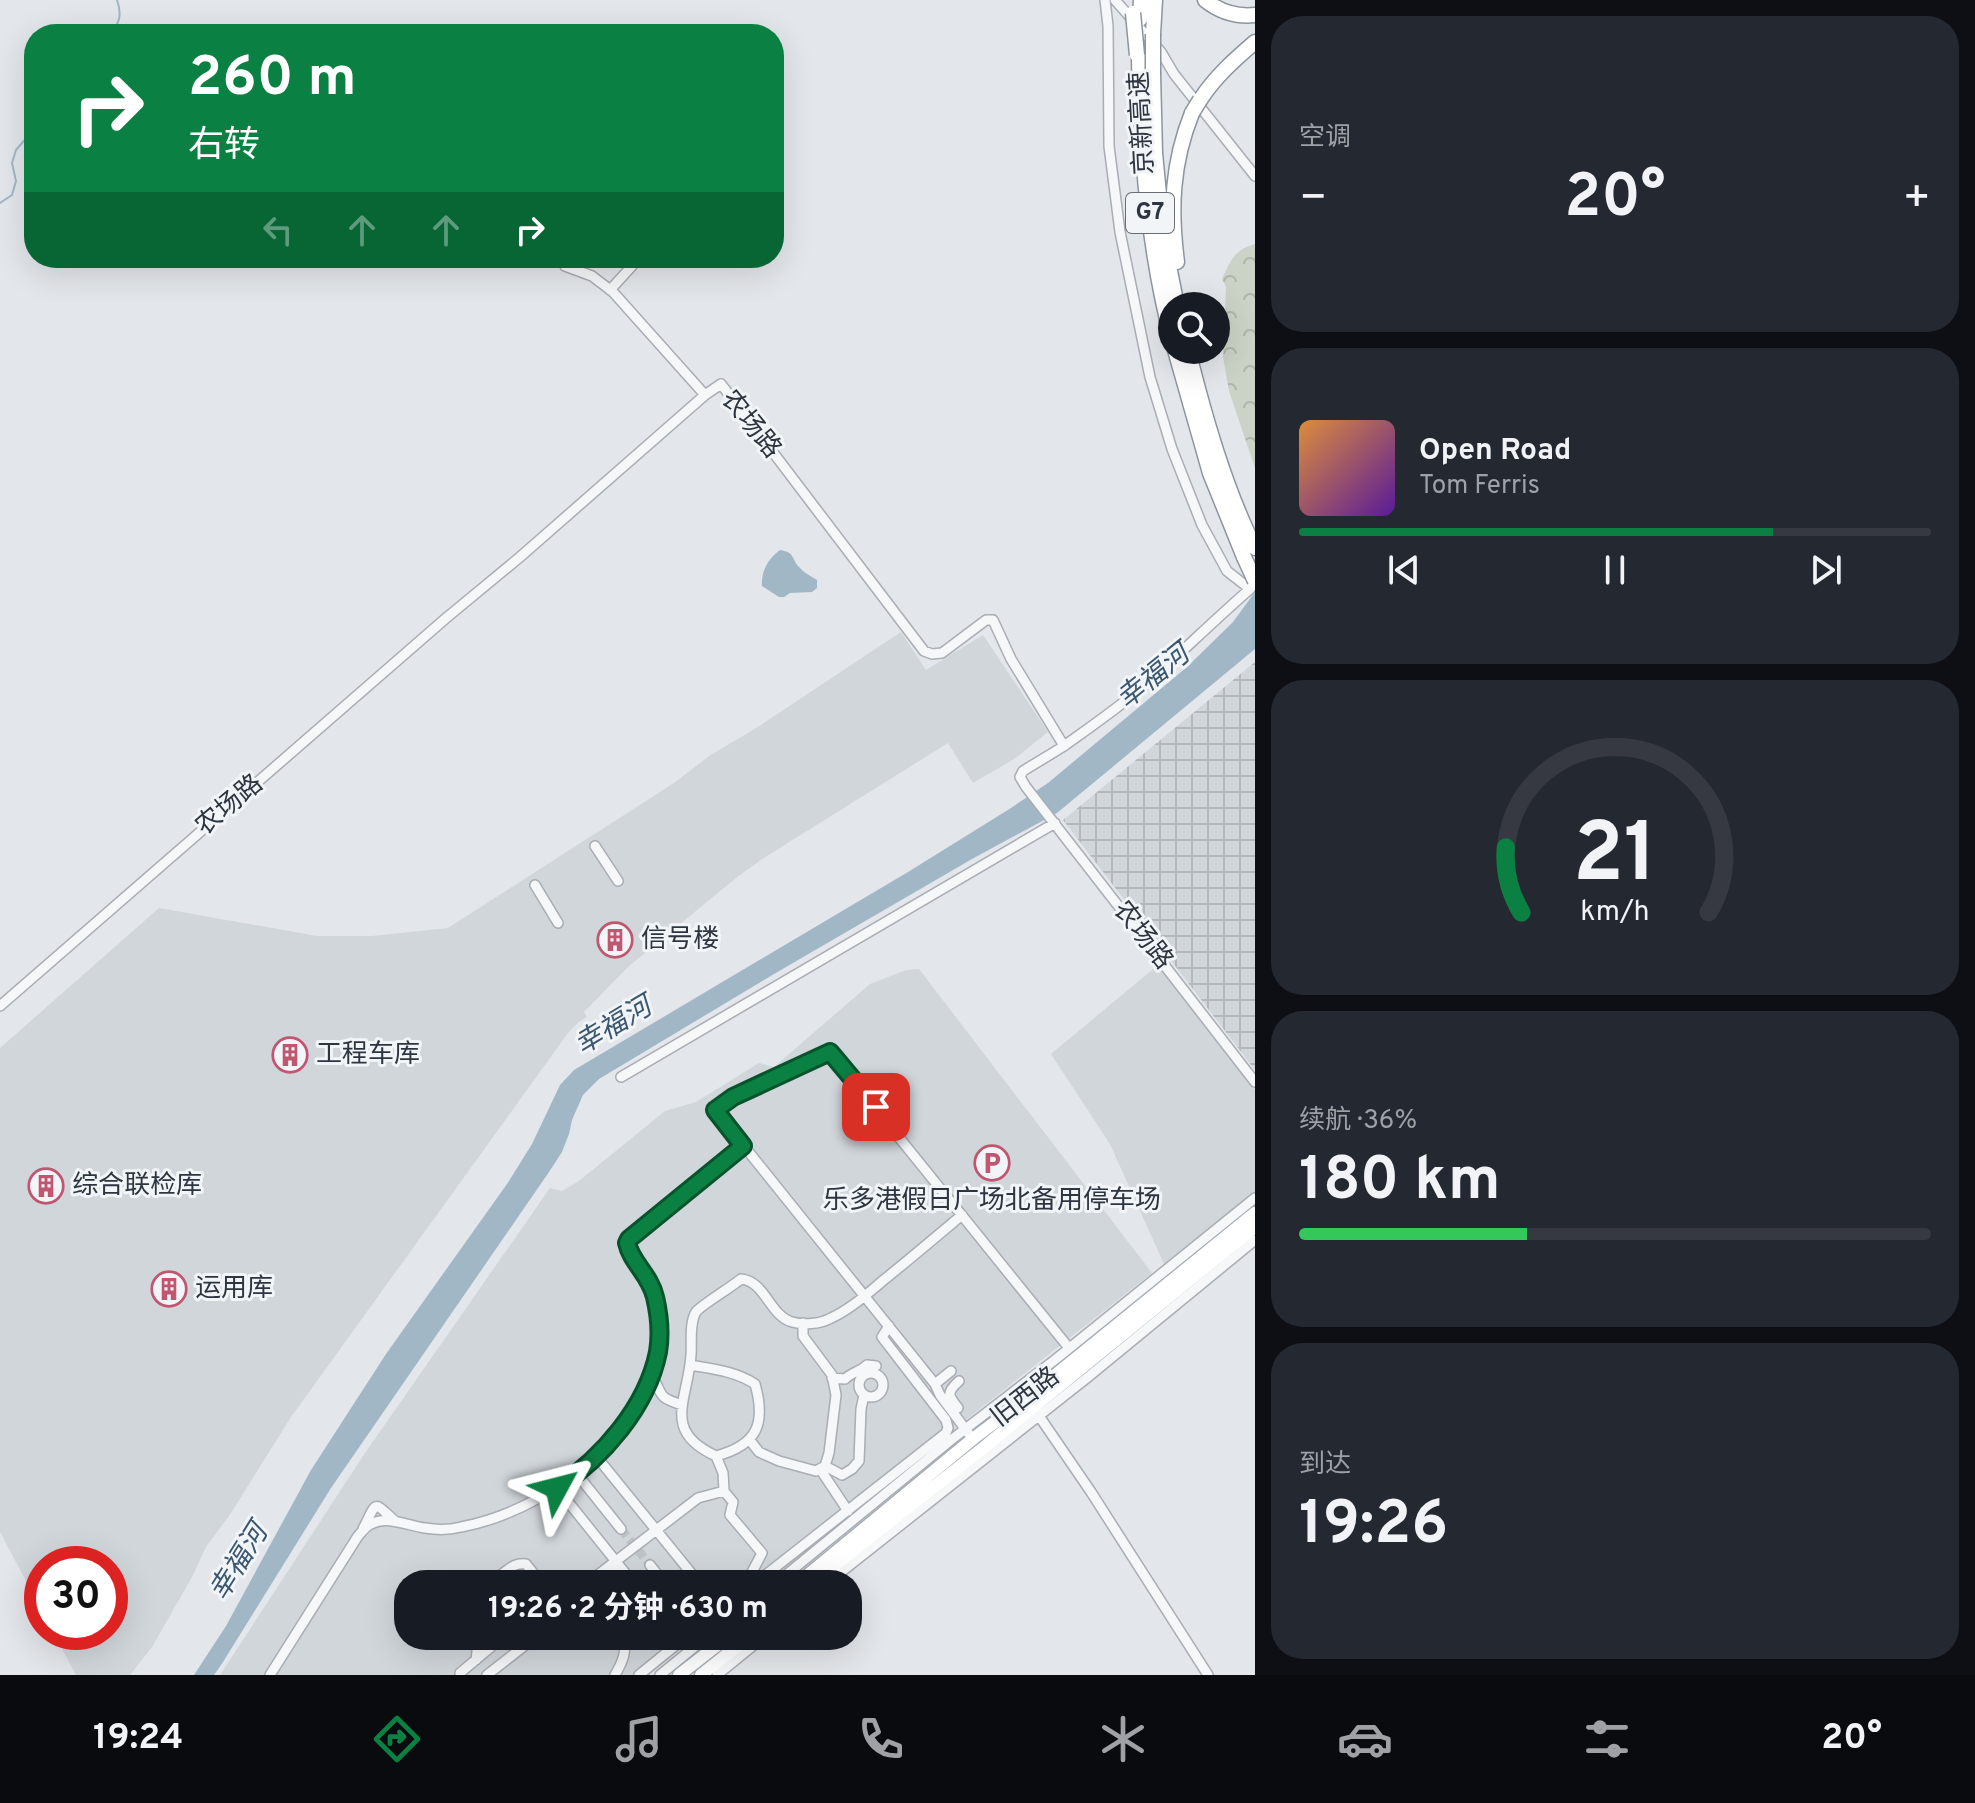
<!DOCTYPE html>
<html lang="zh">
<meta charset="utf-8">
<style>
body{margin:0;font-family:Overpass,"Noto Sans SC",sans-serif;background:#242831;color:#f1f3f6;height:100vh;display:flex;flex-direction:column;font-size:30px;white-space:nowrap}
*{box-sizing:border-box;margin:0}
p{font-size:26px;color:#9ea1a6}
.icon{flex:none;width:44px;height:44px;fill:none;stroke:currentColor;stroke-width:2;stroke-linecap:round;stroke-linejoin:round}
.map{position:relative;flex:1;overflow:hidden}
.sheet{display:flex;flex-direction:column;gap:16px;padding:16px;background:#0d0f14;width:720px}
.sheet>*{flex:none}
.hud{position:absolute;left:24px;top:24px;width:760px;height:244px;border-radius:32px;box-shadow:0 8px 32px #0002;background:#0b8043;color:#fff;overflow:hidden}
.tools{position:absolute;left:1158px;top:292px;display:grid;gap:16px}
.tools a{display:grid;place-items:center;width:72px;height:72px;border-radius:50%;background:#171b24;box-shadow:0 8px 32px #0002;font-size:40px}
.speed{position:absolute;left:24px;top:1546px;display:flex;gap:16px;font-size:40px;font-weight:700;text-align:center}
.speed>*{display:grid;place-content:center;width:104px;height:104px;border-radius:50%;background:#171b24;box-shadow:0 8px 32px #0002;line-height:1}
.speed .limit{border:12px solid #d22;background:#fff;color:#111}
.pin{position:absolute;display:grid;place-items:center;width:68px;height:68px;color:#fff;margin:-34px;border-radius:16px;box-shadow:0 4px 12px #0006}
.me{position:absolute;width:88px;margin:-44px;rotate:52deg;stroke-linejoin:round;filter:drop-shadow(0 0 6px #0008)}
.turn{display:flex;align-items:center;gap:28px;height:168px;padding:0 32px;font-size:36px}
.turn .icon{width:104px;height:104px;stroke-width:2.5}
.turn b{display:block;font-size:56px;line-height:68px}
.lanes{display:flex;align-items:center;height:76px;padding:0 32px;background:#0003;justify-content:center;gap:40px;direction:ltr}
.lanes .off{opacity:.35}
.big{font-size:60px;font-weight:700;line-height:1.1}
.sheet .tile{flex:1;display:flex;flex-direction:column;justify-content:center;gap:12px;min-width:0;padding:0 28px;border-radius:32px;background:#242831}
.sheet .dial{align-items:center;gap:0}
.dial svg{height:208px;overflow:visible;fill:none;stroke:#363941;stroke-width:7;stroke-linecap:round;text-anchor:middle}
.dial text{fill:#f1f3f6;stroke:none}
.song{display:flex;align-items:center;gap:24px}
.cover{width:96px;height:96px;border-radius:12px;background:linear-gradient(135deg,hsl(30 70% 55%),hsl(270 70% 35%))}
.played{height:8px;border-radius:4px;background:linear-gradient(90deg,#0b8043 75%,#363941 75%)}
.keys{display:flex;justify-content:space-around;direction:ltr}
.heat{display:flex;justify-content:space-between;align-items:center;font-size:44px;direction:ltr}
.charge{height:12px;border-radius:6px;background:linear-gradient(90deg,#34c759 36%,#363941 0)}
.trip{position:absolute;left:394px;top:1570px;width:468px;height:80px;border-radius:32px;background:#171b24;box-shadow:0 8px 32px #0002;font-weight:700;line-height:80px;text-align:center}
.tabs{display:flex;height:128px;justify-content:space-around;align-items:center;background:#090b0e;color:#9ea1a6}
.tabs .icon{width:56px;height:56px}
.tabs .active{color:#0b8043}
.tabs b{font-size:36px;color:#f1f3f6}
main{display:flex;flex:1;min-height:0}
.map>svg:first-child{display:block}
</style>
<main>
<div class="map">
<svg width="1255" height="1675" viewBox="0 0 1255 1675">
<defs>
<pattern id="industrial-grid" width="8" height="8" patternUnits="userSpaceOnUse" patternTransform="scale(2)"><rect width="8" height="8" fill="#d1d6db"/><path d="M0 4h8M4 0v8" fill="none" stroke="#b4b8bd"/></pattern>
<pattern id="forest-crowns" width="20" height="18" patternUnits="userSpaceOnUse" patternTransform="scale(2)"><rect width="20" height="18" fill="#cad3c5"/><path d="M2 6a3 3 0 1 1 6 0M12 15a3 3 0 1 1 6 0" fill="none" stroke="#aeb6aa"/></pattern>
</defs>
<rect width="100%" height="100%" fill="#e3e6ea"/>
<path fill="#d1d6db" d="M 901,632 L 926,670 L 983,635 L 1048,732 L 1014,759 L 973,783 L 948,743 L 762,859 L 736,878 L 628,967 L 584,1012 L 587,1017 L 580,1021 L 568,1033 L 291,1417 L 231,1513 L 206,1547 L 192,1577 L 152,1647 L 130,1675 L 76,1675 L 53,1632 L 110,1632 L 110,1564 L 42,1564 L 42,1611 L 0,1532 L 0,1048 L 159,908 L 317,936 L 372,936 L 448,928 L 674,783 L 709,756 L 758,727 Z
M 1158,965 L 1255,1090 L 1255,1192 L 1164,1264 L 1110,1144 L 1051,1054 Z
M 919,969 L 1152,1273 L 758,1584 L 408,1584 L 408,1636 L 698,1636 L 649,1675 L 220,1675 L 365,1453 L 550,1188 L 562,1191 L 579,1181 L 665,1111 L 696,1102 L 759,1063 L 774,1067 L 870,984 L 906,970 Z"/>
<path fill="url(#industrial-grid)" d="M 1255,662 L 1255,1070 L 1063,820 Z"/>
<path fill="url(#forest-crowns)" d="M 1255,244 L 1255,468 L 1229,391 L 1223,357 L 1226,287 L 1222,279 C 1231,260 1234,250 1255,244 Z"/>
<path fill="#a2b7c6" d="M 780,550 C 796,553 790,557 799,567 C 804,573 811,576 817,580 L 817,588 L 812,592 L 790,593 L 784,597 L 779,597 L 762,586 C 761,571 768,559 780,550 Z
M 1255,592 L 1255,649 L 1057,813 L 972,859 L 774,974 L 599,1079 L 583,1095 L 572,1120 L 569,1134 L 562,1152 L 549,1172 L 331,1488 L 223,1662 L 214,1675 L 194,1675 L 226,1626 L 311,1470 L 386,1354 L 507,1184 L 532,1144 L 560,1085 L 574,1070 L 908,872 L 1011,808 L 1048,783 L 1187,667 L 1233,622 Z"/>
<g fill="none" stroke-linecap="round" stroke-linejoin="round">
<path stroke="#a2b7c6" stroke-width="2" d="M 110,34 C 120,23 122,14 117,0
M 0,203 L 12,195 L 16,181 L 12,163 L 16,150 L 34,129"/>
<path stroke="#bfc3c8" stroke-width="9" stroke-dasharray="9 4.5" stroke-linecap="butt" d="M 621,1529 L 650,1565"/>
<defs>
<path id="minor" d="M 1105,0 L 1108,26 L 1109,146 L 1120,232 L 1150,377 L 1172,449 L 1202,525 L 1227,571 L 1250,589
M 1115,0 L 1161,52 L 1174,74 L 1255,176
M 565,266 L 592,276 L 613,292 L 705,395
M 610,290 L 632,266 L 634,258
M 1064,746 C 1089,728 1115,710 1139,690 C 1177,657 1212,622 1250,589 L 1253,584
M 595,846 L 618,881
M 535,885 L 558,923
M 0,1006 L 445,619 L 520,557 L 705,395 L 721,384 L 924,651 L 932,654 L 942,653 L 986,620 L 993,620 L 1011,659 L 1064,746 L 1023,771 L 1020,777 L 1026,787 L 1255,1082
M 621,1077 L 1055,823
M 690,1365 C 713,1369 735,1371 755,1384 C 766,1423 758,1445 716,1456
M 951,1371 L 935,1384 L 940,1395 L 969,1434
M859 1385a12 12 0 1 1 24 0a12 12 0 1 1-24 0Z
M 651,1374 C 664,1395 655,1396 682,1405
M 832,1378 L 845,1379 C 852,1372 860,1372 867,1365 L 876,1366
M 935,1384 L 715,1110 L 733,1097 L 830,1052 L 1069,1348
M 958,1408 C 948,1395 946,1393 959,1381
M 1037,1413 L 1091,1492 L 1208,1675
M 749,1439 L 759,1452 L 779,1461 L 816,1471 L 825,1466 L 829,1453 L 836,1395 L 832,1375 L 803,1336 L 803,1323
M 596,1456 L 700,1584
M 825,1466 L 842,1475 L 852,1469 L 859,1461 L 861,1409 L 864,1395
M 820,1469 L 848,1511
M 577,1474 L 621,1529
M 557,1488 L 634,1584
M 724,1491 L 733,1502 L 730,1515 L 762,1553 L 751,1574 L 752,1578 L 758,1581 L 946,1433 L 948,1428 L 946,1420 L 882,1337 L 889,1326
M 363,1529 C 378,1499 373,1502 395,1521
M 616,1563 L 617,1584
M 650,1565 L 665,1584
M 473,1584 C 480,1581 488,1582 494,1579 C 507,1573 511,1562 526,1564 L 542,1584
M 586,1584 L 698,1498 L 724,1491 L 723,1473 L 716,1456 C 661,1431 688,1400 691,1355 C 692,1343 689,1323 696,1312 C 700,1306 733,1286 741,1279 C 765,1281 770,1316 792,1322 C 803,1325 820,1324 829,1319 C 850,1310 868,1293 885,1279 C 911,1258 937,1236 962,1215
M 775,1584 L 951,1440 L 1056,1359 L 1255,1198
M 826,1584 L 1088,1377 L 1255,1240
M 475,1636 L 478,1643 L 476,1660
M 460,1673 L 504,1636
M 270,1675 L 358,1536 C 362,1532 366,1526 371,1524 C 388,1515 408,1526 425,1528 C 437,1530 449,1530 461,1527 C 562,1508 683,1407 655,1294 C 650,1276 636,1263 627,1247 L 629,1239 L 743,1146
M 487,1675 L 537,1636
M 615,1675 C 622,1663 629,1649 621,1636
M 639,1675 L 687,1636
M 660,1675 L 708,1636
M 717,1675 L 765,1636"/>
<path id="major" d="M 797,1584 L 974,1438 L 1027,1398 L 1255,1213
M 811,1584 L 983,1448 L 1255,1227
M 679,1675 L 729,1636
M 701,1675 L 750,1636"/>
<path id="highway" d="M 1205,0 C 1220,12 1236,17 1255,15
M 1140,19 L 1141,0
M 1153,34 L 1155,0
M 1139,57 C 1140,149 1149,251 1172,340
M 1153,74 L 1155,153 L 1163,236 L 1177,306
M 1200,100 C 1215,77 1234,60 1255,42
M 1177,262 C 1170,209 1172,163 1192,113
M 1175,350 L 1210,473 L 1244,557
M 1188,350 C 1204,414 1225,489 1255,548"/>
</defs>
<use href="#minor" stroke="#a9adb4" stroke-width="12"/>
<use href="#major" stroke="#a4acb4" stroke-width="15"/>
<use href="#highway" stroke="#8c959f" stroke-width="17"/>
<use href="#minor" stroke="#f5f7f8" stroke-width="9"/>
<use href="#major" stroke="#fff" stroke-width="12"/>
<use href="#highway" stroke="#fff" stroke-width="14"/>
<defs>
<path id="highway-bridge" d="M 1133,13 L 1137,55
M 1153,74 L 1153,34
M 1192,113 L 1200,100
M 1244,557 L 1255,581"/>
</defs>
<use href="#highway-bridge" stroke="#8c959f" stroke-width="17" stroke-linecap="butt"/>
<use href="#highway-bridge" stroke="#fff" stroke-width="14"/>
</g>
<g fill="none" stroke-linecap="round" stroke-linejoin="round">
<defs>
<path id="route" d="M 557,1488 C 602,1458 647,1407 658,1352 C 661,1334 659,1314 655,1297 C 650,1275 631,1262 627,1243 L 629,1239 L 743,1146 L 715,1110 L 733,1097 L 830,1052 L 876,1107"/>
</defs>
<use href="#route" stroke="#07532c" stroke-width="20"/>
<use href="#route" stroke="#0b8043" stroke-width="14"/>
</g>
<defs>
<symbol id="building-ring" viewBox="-11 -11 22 22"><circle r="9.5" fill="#f2f5f7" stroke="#c15670" stroke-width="1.5"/><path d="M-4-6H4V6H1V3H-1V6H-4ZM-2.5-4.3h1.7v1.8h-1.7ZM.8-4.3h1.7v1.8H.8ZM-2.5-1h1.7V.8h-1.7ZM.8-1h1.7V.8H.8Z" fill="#c15670"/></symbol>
<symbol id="parking-ring" viewBox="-11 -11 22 22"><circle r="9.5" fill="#f2f5f7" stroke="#c15670" stroke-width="1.5"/><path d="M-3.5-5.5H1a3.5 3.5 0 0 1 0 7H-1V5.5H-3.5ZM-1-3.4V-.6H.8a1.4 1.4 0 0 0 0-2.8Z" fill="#c15670"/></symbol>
</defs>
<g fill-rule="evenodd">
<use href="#building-ring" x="595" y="920" width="40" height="40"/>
<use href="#building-ring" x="270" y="1035" width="40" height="40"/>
<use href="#parking-ring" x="972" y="1143" width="40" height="40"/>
<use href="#building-ring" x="26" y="1166" width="40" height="40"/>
<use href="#building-ring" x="149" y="1269" width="40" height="40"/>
</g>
<g text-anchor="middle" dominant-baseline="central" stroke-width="6" stroke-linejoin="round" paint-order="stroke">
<rect fill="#f2f5f7" stroke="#686f77" stroke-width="2" x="1126" y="193" width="48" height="40" rx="6"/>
<g font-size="24" font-weight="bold" fill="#2d3540">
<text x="1150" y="213">G7</text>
</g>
<g font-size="26" fill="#2d3540" stroke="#f2f5f7">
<text transform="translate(1143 123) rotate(-93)">京新高速</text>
<text transform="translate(750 425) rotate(51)">农场路</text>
<text transform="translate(230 806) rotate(-40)">农场路</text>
<text transform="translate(1142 936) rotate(52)">农场路</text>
<text transform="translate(1026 1398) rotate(-38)">旧西路</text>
</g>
<g font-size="26" fill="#2d3540" stroke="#f2f5f7" text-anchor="start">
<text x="641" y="940">信号楼</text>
<text x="316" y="1055">工程车库</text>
<text x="72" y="1186">综合联检库</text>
<text x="992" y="1201" text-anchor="middle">乐多港假日广场北备用停车场</text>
<text x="195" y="1289">运用库</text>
</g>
<g font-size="28" font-style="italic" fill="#3b5770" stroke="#f2f5f7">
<text transform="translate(1154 678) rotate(-39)">幸福河</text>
<text transform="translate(614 1027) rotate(-31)">幸福河</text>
<text transform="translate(240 1563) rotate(-58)">幸福河</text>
</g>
</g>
</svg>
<div class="tools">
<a><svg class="icon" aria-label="search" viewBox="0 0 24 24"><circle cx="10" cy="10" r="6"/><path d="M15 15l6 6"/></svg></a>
</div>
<div class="speed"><div class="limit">30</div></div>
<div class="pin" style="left:876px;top:1107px;background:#d93025"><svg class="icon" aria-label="arrive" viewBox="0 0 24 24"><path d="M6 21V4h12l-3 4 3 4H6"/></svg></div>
<svg class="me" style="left:557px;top:1488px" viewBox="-20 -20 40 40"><path d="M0-17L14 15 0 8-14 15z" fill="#0b8043" stroke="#fff" stroke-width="4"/></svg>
<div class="trip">19:26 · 2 分钟 · 630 m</div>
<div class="hud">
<div class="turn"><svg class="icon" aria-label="right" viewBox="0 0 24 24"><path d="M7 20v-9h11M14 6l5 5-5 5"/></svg><div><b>260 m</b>右转</div></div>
<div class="lanes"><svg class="icon off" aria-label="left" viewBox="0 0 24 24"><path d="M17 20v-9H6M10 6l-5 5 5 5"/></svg><svg class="icon off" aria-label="ahead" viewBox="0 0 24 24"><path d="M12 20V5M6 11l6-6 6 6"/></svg><svg class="icon off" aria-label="ahead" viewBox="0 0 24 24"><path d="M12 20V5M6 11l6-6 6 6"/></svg><svg class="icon" aria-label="right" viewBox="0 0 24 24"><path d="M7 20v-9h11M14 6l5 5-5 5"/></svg></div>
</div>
</div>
<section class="sheet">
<div class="tile"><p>空调</p>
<div class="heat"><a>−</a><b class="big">20°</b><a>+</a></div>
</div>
<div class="tile">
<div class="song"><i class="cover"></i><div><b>Open Road</b><p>Tom Ferris</p></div></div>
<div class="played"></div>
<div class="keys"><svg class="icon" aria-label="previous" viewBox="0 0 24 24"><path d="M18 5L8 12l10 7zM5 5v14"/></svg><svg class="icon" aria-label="pause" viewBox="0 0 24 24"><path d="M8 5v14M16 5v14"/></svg><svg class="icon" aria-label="next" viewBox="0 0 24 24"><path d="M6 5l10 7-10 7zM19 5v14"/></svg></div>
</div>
<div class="tile dial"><svg viewBox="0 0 100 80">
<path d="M14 69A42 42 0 1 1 86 69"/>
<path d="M14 69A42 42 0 0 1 8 44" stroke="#0b8043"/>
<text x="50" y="56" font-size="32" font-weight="700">21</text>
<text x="50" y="72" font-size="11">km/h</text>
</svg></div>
<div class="tile"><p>续航 · 36%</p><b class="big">180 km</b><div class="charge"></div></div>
<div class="tile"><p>到达</p><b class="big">19:26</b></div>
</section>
</main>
<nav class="tabs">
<b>19:24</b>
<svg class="icon active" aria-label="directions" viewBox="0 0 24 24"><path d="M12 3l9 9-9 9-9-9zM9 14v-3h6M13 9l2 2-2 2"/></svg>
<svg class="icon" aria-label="music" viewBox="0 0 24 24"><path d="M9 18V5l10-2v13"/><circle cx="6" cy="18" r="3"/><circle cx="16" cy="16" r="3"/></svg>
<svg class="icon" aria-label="phone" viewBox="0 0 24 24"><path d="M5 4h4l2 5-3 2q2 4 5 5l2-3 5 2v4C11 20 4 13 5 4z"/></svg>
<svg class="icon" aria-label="climate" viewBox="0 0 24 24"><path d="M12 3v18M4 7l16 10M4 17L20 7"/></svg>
<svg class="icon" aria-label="car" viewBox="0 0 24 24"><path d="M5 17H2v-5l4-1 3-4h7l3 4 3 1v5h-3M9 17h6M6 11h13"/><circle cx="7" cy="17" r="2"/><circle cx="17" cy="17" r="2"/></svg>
<svg class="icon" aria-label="filters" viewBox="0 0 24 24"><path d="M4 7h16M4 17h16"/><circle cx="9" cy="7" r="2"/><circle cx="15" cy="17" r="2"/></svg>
<b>20°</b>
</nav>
